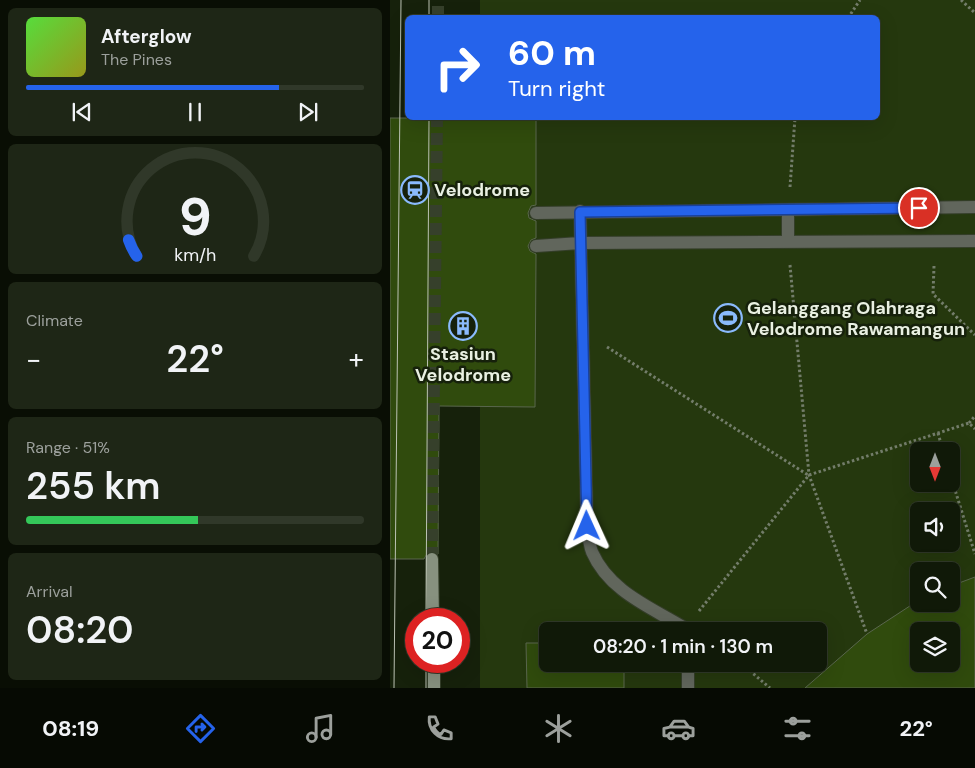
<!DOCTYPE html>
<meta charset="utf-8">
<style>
body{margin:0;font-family:"DM Sans",sans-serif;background:#1e2616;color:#f1f3f6;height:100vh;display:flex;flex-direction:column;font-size:19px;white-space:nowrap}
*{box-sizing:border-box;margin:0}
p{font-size:16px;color:#9ca09c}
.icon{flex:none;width:28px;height:28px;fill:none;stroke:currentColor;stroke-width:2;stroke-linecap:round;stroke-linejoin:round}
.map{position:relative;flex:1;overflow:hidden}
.sheet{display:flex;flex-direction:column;gap:8px;padding:8px;background:#090e04;width:390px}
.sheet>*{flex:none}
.hud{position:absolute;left:15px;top:15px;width:475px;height:105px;border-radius:8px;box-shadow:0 5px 20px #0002,0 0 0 1px #303829;background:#2563eb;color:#fff;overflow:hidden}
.needle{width:32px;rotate:180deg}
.fabs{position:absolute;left:520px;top:442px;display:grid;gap:10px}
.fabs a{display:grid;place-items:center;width:50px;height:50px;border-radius:8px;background:#101908;box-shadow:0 5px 20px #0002,0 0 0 1px #303829;font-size:25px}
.speed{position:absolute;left:15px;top:608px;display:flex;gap:10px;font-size:25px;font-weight:700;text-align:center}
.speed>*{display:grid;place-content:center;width:65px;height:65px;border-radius:50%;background:#101908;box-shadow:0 5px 20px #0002,0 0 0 1px #303829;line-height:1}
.speed .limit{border:8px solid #d22;background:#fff;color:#111}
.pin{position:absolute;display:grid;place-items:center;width:42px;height:42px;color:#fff;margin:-21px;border:2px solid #fff;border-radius:50%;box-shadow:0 1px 5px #0007}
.me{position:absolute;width:55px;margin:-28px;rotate:359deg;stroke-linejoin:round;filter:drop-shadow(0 0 4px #0008)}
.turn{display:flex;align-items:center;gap:18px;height:105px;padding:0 20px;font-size:22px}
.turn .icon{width:65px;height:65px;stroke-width:2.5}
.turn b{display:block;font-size:35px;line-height:42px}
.big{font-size:38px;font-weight:600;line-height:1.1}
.sheet .widget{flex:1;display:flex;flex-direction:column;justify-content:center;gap:8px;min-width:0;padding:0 18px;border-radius:8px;background:#1e2616}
.sheet .dial{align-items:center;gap:0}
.dial svg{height:130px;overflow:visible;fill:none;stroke:#303829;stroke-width:7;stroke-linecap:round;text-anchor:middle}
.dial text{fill:#f1f3f6;stroke:none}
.song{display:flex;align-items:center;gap:15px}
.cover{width:60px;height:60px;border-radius:8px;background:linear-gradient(135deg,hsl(110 70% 55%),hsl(60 70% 35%))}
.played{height:5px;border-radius:2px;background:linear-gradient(90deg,#2563eb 75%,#303829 75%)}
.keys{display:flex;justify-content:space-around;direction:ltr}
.heat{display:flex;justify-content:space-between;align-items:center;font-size:28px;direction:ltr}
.charge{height:8px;border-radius:4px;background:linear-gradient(90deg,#34c759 51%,#303829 0)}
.trip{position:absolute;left:149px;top:622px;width:288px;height:50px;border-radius:8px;background:#101908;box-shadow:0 5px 20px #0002,0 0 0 1px #303829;font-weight:600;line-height:50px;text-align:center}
.dock{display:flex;height:80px;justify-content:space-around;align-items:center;background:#060a03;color:#9ca09c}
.dock .icon{width:35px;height:35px}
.dock .on{color:#2563eb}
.dock b{font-size:22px;color:#f1f3f6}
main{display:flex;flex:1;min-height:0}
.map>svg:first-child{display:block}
</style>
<main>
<section class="sheet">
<div class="widget">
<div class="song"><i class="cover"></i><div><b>Afterglow</b><p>The Pines</p></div></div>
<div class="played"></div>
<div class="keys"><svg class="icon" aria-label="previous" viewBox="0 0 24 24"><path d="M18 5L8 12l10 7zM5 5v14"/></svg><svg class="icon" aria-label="pause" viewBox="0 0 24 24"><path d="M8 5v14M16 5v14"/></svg><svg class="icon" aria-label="next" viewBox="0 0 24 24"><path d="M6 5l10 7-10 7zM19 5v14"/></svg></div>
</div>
<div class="widget dial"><svg viewBox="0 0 100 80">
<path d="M14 69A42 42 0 1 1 86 69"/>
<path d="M14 69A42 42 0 0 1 9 59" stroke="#2563eb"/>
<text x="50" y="56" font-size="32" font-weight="700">9</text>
<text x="50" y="72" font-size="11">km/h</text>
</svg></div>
<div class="widget"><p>Climate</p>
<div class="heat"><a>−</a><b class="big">22°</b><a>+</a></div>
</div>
<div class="widget"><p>Range · 51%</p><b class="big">255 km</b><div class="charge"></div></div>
<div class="widget"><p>Arrival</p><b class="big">08:20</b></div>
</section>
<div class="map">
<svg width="585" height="688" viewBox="0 0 585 688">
<rect width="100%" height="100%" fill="#16210b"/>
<path fill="#25380e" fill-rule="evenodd" d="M 90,0 L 585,0 L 585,688 L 90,688 L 90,118 L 488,118 L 488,18 L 90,18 ZM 529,451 L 561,451 L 561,484 L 529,484 ZM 529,511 L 561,511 L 561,544 L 529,544 ZM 529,571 L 561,571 L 561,604 L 529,604 ZM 158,631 L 428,631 L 428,664 L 158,664 ZM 529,631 L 561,631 L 561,664 L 529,664 Z"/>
<path fill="#304b0d" stroke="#5a674e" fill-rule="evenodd" d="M 0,118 L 146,118 L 146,205 L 141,206 L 138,213 L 139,218 L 146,221 L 146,238 L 141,240 L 138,246 L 140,251 L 146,254 L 145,407 L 49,406 L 48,554 L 42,551 L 38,552 L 34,559 L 0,559 Z
M 585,577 L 585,688 L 415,688 L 477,634 L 529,600 L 529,604 L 561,604 L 561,586 ZM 529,631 L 561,631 L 561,664 L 529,664 Z
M 180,625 L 234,625 L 234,631 L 180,631 Z
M 136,643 L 158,643 L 158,664 L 234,664 L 234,688 L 137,688 Z"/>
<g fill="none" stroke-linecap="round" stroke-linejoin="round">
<path stroke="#36402b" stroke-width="12" stroke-dasharray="12 6" stroke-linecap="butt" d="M 48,18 L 48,0
M 42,559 L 47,118"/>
<defs>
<path id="lane" d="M 398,210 L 398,242
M 190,211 L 197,526 C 198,534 199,544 202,552 C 219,591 260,607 293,627 L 295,631
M 146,213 L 585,207
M 146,246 L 190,243 L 585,241
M 298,688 L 298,664"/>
<path id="secondary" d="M 42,559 L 43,619
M 44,661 L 44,688"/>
</defs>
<use href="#lane" stroke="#343e29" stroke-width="14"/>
<use href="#secondary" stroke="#343e29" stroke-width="14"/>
<path stroke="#737d6a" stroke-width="3" stroke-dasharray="2.5 2.5" stroke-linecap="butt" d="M 571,0 L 585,13
M 458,18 L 470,0
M 400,187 L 405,118
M 400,265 L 419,475 L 477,634
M 544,266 L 543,294 L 585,335
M 217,347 L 418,475
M 579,423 L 585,416
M 548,433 L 553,451
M 561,477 L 585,554
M 309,611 L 419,475 L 579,423 L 585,429
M 352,664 L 380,688"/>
<use href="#lane" stroke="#61665c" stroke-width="12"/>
<use href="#secondary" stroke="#87917f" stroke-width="12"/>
<path stroke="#bcc3b4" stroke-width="1" d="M 39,18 L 39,0
M 36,619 L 39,118
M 4,688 L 11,0
M 36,688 L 36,661"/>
</g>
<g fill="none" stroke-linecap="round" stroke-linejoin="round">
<defs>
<path id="route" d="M 197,526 L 190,212 L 529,208"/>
</defs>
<use href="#route" stroke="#184099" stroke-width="12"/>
<use href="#route" stroke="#2563eb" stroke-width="9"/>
</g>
<defs>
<symbol id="station-ring" viewBox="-11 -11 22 22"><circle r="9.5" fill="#16210b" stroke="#8abafc" stroke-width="1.5"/><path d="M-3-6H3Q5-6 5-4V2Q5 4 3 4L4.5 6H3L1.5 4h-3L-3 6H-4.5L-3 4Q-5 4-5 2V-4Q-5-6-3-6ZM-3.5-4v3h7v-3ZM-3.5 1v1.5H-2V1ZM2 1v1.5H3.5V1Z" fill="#8abafc"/></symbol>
<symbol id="stadium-ring" viewBox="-11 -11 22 22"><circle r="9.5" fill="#16210b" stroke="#8abafc" stroke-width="1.5"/><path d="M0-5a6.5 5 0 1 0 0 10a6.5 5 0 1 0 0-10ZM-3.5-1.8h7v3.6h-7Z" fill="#8abafc"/></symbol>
<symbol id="building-ring" viewBox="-11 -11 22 22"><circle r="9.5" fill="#16210b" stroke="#8abafc" stroke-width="1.5"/><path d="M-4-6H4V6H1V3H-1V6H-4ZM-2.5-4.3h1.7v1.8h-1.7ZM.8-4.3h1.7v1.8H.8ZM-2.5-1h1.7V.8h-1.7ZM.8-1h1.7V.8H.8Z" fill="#8abafc"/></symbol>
</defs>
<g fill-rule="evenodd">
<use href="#station-ring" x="9" y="174" width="32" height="32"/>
<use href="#stadium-ring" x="322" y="302" width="32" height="32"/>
<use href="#building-ring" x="57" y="310" width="32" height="32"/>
</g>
<g text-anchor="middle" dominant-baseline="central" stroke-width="5" stroke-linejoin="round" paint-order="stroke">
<g font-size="18" font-weight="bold" fill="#e9f0e2" stroke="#16210b" text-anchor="start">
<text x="44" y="190">Velodrome</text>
<text x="357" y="308">Gelanggang Olahraga<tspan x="357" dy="21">Velodrome Rawamangun</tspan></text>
<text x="73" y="354" text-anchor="middle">Stasiun<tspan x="73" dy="21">Velodrome</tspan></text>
</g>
</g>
</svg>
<div class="fabs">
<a><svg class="needle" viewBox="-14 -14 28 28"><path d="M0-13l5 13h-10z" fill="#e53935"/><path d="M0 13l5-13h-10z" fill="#9ca09c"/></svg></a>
<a><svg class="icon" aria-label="sound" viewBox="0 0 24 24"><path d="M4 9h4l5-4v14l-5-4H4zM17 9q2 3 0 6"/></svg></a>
<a><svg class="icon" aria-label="search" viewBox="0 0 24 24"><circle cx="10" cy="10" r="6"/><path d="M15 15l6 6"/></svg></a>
<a><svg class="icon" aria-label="layers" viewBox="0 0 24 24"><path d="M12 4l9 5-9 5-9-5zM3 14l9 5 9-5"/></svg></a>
</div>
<div class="speed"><div class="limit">20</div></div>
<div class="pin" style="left:529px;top:208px;background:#d93025"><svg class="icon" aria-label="arrive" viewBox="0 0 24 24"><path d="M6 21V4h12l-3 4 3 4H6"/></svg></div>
<svg class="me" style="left:197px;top:526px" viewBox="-20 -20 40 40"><path d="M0-17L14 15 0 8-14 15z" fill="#2563eb" stroke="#fff" stroke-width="4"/></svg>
<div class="trip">08:20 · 1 min · 130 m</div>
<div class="hud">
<div class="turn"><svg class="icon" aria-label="right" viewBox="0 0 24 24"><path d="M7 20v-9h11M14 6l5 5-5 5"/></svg><div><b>60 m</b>Turn right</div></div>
</div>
</div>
</main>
<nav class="dock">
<b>08:19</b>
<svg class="icon on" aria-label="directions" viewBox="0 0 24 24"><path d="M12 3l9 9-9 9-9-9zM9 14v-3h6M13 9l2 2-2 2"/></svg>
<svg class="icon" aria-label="music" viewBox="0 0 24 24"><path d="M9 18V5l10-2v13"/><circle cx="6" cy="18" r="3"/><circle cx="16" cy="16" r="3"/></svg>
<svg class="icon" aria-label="phone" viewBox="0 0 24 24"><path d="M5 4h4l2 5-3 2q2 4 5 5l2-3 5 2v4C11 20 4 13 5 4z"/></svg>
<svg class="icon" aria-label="climate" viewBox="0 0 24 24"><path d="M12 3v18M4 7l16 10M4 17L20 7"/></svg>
<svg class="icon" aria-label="car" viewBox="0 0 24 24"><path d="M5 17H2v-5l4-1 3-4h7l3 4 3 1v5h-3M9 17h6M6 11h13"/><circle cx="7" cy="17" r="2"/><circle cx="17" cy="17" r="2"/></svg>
<svg class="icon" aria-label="filters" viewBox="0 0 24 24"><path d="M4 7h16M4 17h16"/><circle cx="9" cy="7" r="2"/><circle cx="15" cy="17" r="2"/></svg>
<b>22°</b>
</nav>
